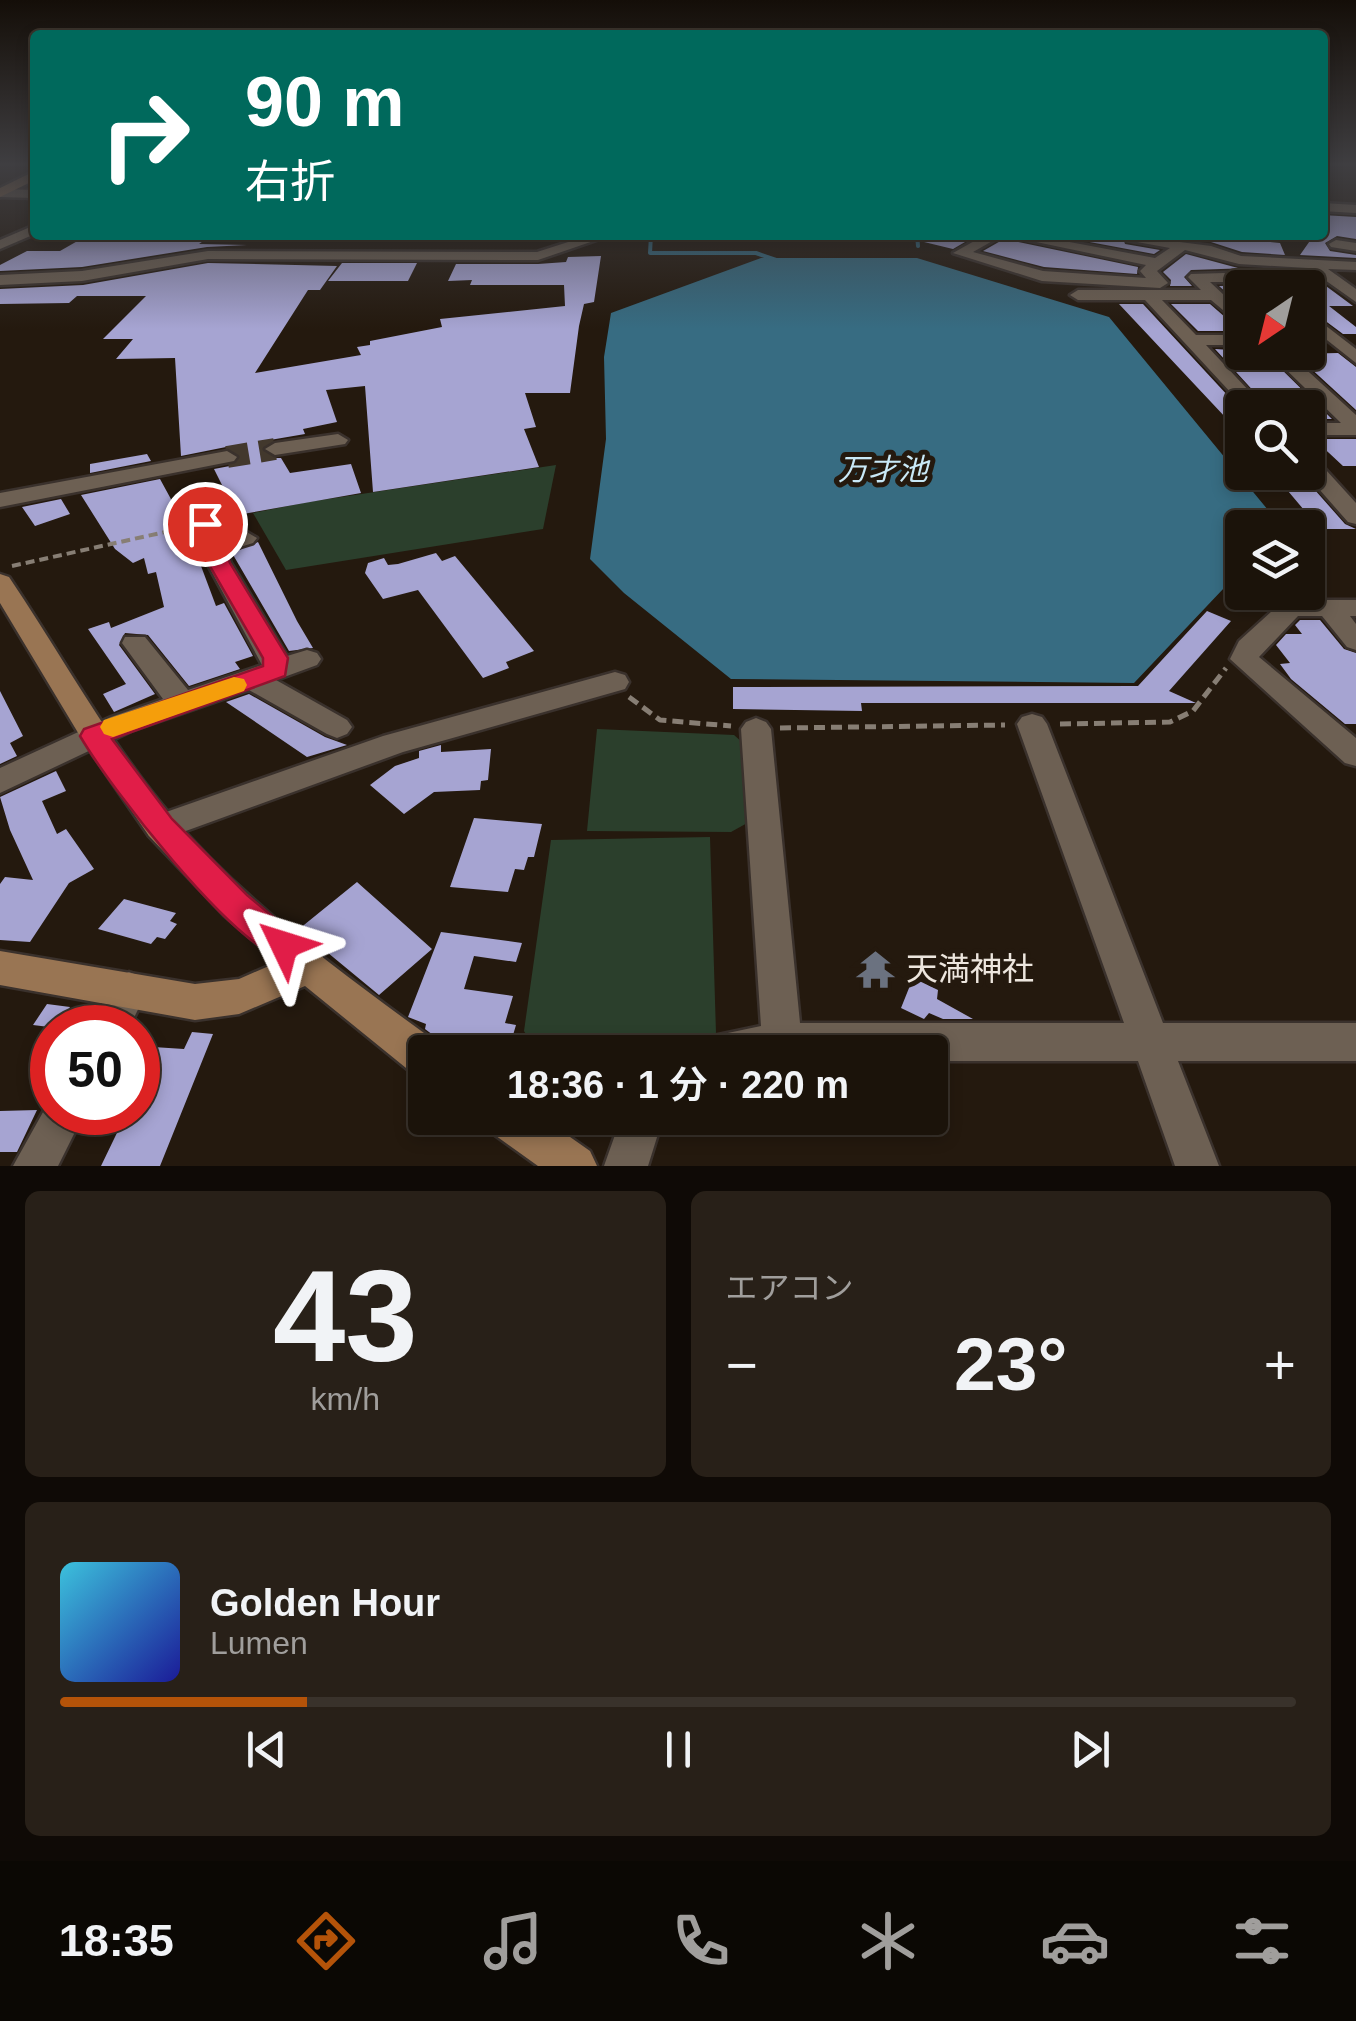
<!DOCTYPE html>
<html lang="ja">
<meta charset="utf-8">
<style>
body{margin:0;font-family:Helvetica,"Noto Sans JP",sans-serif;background:#282018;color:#f1f3f6;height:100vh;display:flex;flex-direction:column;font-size:38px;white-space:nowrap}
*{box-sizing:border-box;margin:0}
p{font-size:32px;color:#a09e9c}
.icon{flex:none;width:55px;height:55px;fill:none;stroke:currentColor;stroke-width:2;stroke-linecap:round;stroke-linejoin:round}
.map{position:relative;height:1166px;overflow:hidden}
.drawer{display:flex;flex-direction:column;gap:25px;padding:25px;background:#0f0a06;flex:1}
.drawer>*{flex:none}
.banner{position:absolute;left:30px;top:30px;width:1298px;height:210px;border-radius:10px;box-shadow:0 5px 15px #0003,0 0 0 2px #39322b;background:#00695c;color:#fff;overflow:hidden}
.needle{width:65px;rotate:215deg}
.controls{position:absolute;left:1225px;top:270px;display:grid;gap:20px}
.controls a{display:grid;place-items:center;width:100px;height:100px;border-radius:10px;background:#1b130a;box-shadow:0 5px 15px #0003,0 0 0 2px #39322b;font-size:50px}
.speed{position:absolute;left:30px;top:1005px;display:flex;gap:20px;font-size:50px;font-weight:700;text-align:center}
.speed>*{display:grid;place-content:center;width:130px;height:130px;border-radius:50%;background:#1b130a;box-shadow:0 5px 15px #0003,0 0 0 2px #39322b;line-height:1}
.speed .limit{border:15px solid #d22;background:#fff;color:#111}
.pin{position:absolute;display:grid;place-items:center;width:85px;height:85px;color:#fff;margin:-42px;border:5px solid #fff;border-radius:50%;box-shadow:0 2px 10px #0007}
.me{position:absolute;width:110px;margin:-55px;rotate:311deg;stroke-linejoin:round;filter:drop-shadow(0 0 8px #0008)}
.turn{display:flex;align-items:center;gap:35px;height:210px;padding:0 50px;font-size:45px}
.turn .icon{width:130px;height:130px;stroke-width:2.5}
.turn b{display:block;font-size:70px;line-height:85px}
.big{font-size:75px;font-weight:600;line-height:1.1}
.drawer .widget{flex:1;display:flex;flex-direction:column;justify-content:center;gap:15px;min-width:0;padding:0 35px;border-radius:15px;background:#282018}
.drawer .dial{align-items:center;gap:0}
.dial b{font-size:130px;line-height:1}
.song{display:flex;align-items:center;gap:30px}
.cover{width:120px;height:120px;border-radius:15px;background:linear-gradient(135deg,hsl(190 70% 55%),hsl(240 70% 35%))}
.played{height:10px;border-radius:5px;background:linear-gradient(90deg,#b45309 20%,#39322b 20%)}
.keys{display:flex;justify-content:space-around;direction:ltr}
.heat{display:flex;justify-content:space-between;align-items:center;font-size:55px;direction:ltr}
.drawer .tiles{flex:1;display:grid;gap:25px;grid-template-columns:1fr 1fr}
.widget:last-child{grid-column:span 2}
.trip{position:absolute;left:408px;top:1035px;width:540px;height:100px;border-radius:10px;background:#1b130a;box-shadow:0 5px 15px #0003,0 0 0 2px #39322b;font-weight:600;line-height:100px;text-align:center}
.dock{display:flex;height:160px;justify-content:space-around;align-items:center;background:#0b0804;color:#a09e9c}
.dock .icon{width:70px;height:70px}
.dock .current{color:#b45309}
.dock b{font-size:45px;color:#f1f3f6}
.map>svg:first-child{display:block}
</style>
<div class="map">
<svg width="1356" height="1166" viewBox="0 0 1356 1166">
<rect width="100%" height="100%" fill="#24190e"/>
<path fill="#2b3f2c" d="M 556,465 L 543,529 L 286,570 L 253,513 L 308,502 Z
M 597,729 L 734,735 L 743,743 L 749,822 L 731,832 L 587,831 Z
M 710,837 L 716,1033 L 695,1037 L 527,1036 L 524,1031 L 551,840 Z"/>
<path fill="#376c82" d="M 761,258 L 917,258 L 1109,317 L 1282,527 L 1242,528 L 1242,569 L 1134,683 L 731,679 L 624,593 L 590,559 L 606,439 L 604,357 L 611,313 Z"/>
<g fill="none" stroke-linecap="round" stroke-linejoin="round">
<path stroke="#376c82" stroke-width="4" d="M 651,235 L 650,253 L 756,253 L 776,260
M 917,235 L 918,246"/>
</g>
<path fill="#a6a4d2" d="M 1322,215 L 1356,217 L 1356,239 L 1337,236 L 1325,243 L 1330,251 L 1356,255 L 1356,258 L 1300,255 L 1314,235 L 1322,235 L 1326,218 Z
M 88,235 L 209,237 L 199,244 L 247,245 L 207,247 L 82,267 L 0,271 L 0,265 L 27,251 L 60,251 Z
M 924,235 L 977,235 L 953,249 L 924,242 Z
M 1052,235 L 1122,235 L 1125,244 L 1160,250 L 1154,254 Z
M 1155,235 L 1207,235 L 1280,243 L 1285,255 L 1242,252 L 1211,242 Z
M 1004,239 L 1138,267 L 1137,274 L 1044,267 L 983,251 Z
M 1186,254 L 1238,268 L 1251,268 L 1191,270 L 1184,277 L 1192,286 L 1170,286 L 1171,280 L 1163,272 Z
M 601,256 L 594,302 L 584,304 L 579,326 L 570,393 L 525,393 L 536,427 L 524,429 L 539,467 L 373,492 L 365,386 L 326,390 L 337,422 L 303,429 L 305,434 L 270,440 L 261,450 L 273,458 L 281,458 L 290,473 L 351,464 L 361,493 L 237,515 L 214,469 L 235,465 L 239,454 L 226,447 L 181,456 L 175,358 L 116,359 L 133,339 L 103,339 L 146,296 L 77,296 L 69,303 L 0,304 L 0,289 L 83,285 L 208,263 L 337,266 L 320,290 L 308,290 L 255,373 L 361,355 L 357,347 L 370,345 L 370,341 L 442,327 L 440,319 L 565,306 L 564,285 L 470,285 L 472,280 L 448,281 L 456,264 L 538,264 L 566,262 L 568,257 Z
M 342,263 L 417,263 L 408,281 L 328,281 Z
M 1261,269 L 1307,272 L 1353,306 L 1329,306 L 1356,327 L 1356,334 L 1343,334 L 1308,308 L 1308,288 L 1242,288 L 1242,307 L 1219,286 L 1261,285 L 1271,278 Z
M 1119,304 L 1143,304 L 1242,411 L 1242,435 Z
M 1171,304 L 1210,304 L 1241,331 L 1198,331 Z
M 1215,349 L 1264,352 L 1332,419 L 1308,419 L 1308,408 L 1269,408 Z
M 1338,353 L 1356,367 L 1356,410 L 1295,354 Z
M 1314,439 L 1356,439 L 1356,466 L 1343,466 Z
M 147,454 L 151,461 L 90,473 L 90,464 Z
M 1272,472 L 1299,472 L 1345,524 L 1356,529 L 1320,529 Z
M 160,479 L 172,501 L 167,539 L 189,534 L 216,606 L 224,603 L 253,656 L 235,662 L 240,669 L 189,686 L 148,635 L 125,633 L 119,645 L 155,694 L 114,712 L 103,694 L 126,684 L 88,629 L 109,622 L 111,628 L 164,607 L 156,572 L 148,574 L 144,558 L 133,563 L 115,549 L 81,495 Z
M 61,499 L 70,514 L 35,526 L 22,507 Z
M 258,542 L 297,621 L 313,648 L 289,651 L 232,553 Z
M 436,553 L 442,561 L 455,556 L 534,651 L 506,662 L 509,668 L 483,678 L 418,590 L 383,599 L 365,573 L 368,563 L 384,558 L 388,565 L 398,564 Z
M 1207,611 L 1231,621 L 1169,691 L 1196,703 L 861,703 L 862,711 L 733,709 L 733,687 L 1138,686 Z
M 1300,620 L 1320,620 L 1344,649 L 1356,653 L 1356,724 L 1345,724 L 1291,679 L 1280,664 L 1290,663 L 1276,645 L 1286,634 L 1302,634 L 1295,625 Z
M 0,691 L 23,736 L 10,743 L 17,756 L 0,764 Z
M 249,694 L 325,737 L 347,745 L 307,757 L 226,702 Z
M 441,745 L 441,752 L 491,749 L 488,780 L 481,781 L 480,790 L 434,792 L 404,814 L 370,785 L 395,766 L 419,758 L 419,751 Z
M 56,771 L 66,791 L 42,801 L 57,834 L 66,829 L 94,869 L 69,883 L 30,942 L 0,940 L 0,884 L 5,877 L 33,880 L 10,830 L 0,797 Z
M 474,818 L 542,824 L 534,857 L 528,857 L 524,870 L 515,869 L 508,892 L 450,887 Z
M 357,882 L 432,949 L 379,995 L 299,929 Z
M 124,899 L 176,913 L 170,921 L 177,924 L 165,939 L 157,937 L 151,944 L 98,929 Z
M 441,932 L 522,943 L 516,962 L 474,956 L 464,989 L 513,996 L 505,1023 L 516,1025 L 508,1052 L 462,1052 L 466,1040 L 433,1035 L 425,1029 L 426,1024 L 408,1017 Z
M 913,978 L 938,990 L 937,999 L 973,1019 L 943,1019 L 929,1013 L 924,1019 L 901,1008 Z
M 47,1004 L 70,1007 L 57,1028 L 33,1025 Z
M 192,1032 L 213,1034 L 160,1166 L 101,1166 L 127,1112 L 138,1112 L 138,1046 L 184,1049 Z
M 37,1110 L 17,1152 L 0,1152 L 0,1111 Z
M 568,1118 L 617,1118 L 613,1130 L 577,1137 L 571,1133 Z"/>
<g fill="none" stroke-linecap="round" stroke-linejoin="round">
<path stroke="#42382d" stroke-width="22" stroke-dasharray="22 11" stroke-linecap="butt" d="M 227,457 L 275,449"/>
<defs>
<path id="street" d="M 0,189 L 35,190 L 35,198 L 0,197 Z
M 1322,203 L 1356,205 L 1356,213 L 1322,211 Z
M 35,225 L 35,234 L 0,249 L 0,240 Z
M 590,235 L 611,235 L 538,260 L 208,259 L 82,281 L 0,285 L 0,275 L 82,271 L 208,251 L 537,252 Z
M 985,235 L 1003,235 L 973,252 L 1043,271 L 1146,278 L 1140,271 L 1146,265 L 1003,235 L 1032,235 L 1155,258 L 1170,248 L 1126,240 L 1125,235 L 1211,246 L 1241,256 L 1356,262 L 1356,270 L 1328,269 L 1356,289 L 1356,302 L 1308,268 L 1239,264 L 1185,250 L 1157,271 L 1168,283 L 1160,288 L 1042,281 L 953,253 Z
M 1336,240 L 1356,243 L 1356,251 L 1331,247 L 1329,244 Z
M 1191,274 L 1259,272 L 1267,277 L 1259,282 L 1210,282 L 1242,312 L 1242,326 L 1211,300 L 1162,300 L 1196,335 L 1242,335 L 1242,345 L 1206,345 L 1265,408 L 1245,408 L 1145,300 L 1078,300 L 1070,295 L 1078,290 L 1201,290 L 1188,277 Z
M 1308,312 L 1356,349 L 1356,363 L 1308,325 Z
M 1268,352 L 1287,352 L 1356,415 L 1356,435 L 1308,435 L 1308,423 L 1341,423 Z
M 338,434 L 348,440 L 345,444 L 275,455 L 265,449 L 275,443 Z
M 227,451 L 237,457 L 234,461 L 0,507 L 0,493 Z
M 1308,458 L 1316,459 L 1356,503 L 1356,524 L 1348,522 L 1304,472 L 1308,472 Z
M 205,517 L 213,519 L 222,538 L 245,531 L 257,538 L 253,543 L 227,551 L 231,563 L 287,656 L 307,650 L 317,653 L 321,659 L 317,665 L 276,680 L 347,720 L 352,727 L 347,734 L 337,738 L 327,734 L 249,690 L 131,731 L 0,793 L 0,768 L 111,717 L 163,699 L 122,643 L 125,637 L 145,637 L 188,690 L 262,665 L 207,563 L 193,524 Z
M 1291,600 L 1356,600 L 1356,616 L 1350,616 L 1356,624 L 1356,650 L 1347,647 L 1322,616 L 1298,616 L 1259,657 L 1356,738 L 1356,766 L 1345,763 L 1230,659 L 1239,641 L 1282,602 Z
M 615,672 L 625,675 L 629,682 L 625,689 L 403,752 L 161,840 L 149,836 L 145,827 L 149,818 L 383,736 Z
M 1032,714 L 1042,717 L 1047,724 L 1163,1023 L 1356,1023 L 1356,1061 L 1178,1061 L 1219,1166 L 1175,1166 L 1138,1061 L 930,1061 L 930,1052 L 698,1052 L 704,1038 L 761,1026 L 741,729 L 746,722 L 756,718 L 766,722 L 771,729 L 800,1023 L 1124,1023 L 1017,724 L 1022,717 Z
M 129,972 L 142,977 L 148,989 L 129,1028 L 89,1028 L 116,977 Z
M 52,1096 L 52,1112 L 85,1112 L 58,1166 L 13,1166 Z
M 621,1118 L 663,1118 L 648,1166 L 604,1166 Z"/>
<path id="secondary" d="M 35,171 L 35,180 L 0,197 L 0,188 Z
M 0,574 L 9,577 C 63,657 109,743 172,817 C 247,905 346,976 439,1044 L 443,1052 L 425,1052 L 425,1077 L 411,1072 L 305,986 L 239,1014 L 195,1020 L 0,985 L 0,951 L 195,984 L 239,979 L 278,962 L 224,915 L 149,836 L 80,736 L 0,603 Z
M 486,1118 L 543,1118 L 590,1151 L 597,1166 L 538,1166 L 492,1133 Z"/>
</defs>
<use href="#street" stroke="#3a312c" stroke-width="5"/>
<use href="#secondary" stroke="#3a312c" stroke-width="5"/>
<path stroke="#877e74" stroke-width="4" stroke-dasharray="9 5" stroke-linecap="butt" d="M 226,520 L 246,516
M 12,566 L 183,528"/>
<path stroke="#877e74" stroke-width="5" stroke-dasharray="11 6" stroke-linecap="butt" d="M 629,697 L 660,720 L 731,726
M 1060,724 L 1170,722 L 1193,711 L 1226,668
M 780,728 L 1005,725"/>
<use href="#street" fill="#6d6053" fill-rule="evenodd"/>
<use href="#secondary" fill="#997553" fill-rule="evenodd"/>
</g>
<linearGradient id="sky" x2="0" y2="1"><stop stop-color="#140e08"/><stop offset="0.5" stop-color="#3f3e41"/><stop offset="1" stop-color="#3f3e41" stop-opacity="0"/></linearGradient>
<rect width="1356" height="329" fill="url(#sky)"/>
<path fill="#e11d48" stroke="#92132f" stroke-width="2.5" d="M 205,518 L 216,524 L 230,563 L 288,658 L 285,676 L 112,739 L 172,819 L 247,895 L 295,935 L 300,945 L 295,956 L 284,960 C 228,940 111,789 80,736 L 84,729 L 263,666 L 263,658 L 208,563 L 194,524 Z"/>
<path fill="#f59e0b" d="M 234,677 L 244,679 L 247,685 L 244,691 L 113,737 L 104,734 L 100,727 L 104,720 Z"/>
<defs>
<symbol id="temple-bare" viewBox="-9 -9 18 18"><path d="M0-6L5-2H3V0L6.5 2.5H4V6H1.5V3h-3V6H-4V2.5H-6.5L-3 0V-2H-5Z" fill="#6b7280" stroke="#24190e" stroke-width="2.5" paint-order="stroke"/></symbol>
</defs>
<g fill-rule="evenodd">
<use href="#temple-bare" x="848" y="942" width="55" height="55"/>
</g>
<g text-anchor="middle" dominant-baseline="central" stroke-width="10" stroke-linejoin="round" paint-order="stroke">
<g font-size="30" font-style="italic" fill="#c9e9f7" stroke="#24190e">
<text x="883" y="469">万才池</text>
</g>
<g font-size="32" fill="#ede6de" stroke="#24190e" text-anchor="start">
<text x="906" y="969">天満神社</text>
</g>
</g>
</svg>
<div class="controls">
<a><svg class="needle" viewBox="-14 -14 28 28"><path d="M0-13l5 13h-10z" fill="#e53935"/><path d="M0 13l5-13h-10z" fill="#a09e9c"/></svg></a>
<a><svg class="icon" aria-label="search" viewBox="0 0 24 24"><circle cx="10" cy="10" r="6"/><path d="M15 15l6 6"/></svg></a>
<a><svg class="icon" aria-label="layers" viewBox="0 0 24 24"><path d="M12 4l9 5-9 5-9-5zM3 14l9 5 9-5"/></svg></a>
</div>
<div class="speed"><div class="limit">50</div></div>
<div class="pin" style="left:205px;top:524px;background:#d93025"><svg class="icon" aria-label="arrive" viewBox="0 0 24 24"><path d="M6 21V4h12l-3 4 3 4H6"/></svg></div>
<svg class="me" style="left:284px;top:945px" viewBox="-20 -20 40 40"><path d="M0-17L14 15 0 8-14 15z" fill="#e11d48" stroke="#fff" stroke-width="4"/></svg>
<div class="trip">18:36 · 1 分 · 220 m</div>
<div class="banner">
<div class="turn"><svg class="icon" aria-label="right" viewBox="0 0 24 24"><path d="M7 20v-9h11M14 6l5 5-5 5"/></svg><div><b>90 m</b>右折</div></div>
</div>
</div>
<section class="drawer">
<div class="tiles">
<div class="widget dial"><b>43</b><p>km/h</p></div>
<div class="widget"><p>エアコン</p>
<div class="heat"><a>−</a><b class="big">23°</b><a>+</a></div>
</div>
<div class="widget">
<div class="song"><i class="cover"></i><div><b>Golden Hour</b><p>Lumen</p></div></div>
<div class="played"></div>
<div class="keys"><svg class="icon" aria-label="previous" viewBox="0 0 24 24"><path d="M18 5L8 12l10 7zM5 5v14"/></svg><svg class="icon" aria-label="pause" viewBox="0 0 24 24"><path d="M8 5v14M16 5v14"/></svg><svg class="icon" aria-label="next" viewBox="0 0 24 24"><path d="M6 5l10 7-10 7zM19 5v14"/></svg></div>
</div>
</div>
</section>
<nav class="dock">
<b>18:35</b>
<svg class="icon current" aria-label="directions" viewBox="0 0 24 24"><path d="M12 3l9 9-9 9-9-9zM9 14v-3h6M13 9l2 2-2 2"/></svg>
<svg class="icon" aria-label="music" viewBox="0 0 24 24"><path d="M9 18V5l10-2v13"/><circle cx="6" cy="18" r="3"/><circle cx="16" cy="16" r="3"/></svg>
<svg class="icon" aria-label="phone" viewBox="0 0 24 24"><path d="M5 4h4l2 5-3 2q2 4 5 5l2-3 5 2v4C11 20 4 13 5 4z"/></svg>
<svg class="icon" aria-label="climate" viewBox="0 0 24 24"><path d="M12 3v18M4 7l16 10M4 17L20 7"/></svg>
<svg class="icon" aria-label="car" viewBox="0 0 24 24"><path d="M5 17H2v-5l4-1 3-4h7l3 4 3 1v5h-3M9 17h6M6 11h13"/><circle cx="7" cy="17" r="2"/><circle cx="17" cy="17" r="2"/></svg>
<svg class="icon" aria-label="filters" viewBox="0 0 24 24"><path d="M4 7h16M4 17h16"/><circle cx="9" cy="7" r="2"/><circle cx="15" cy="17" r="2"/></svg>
</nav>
